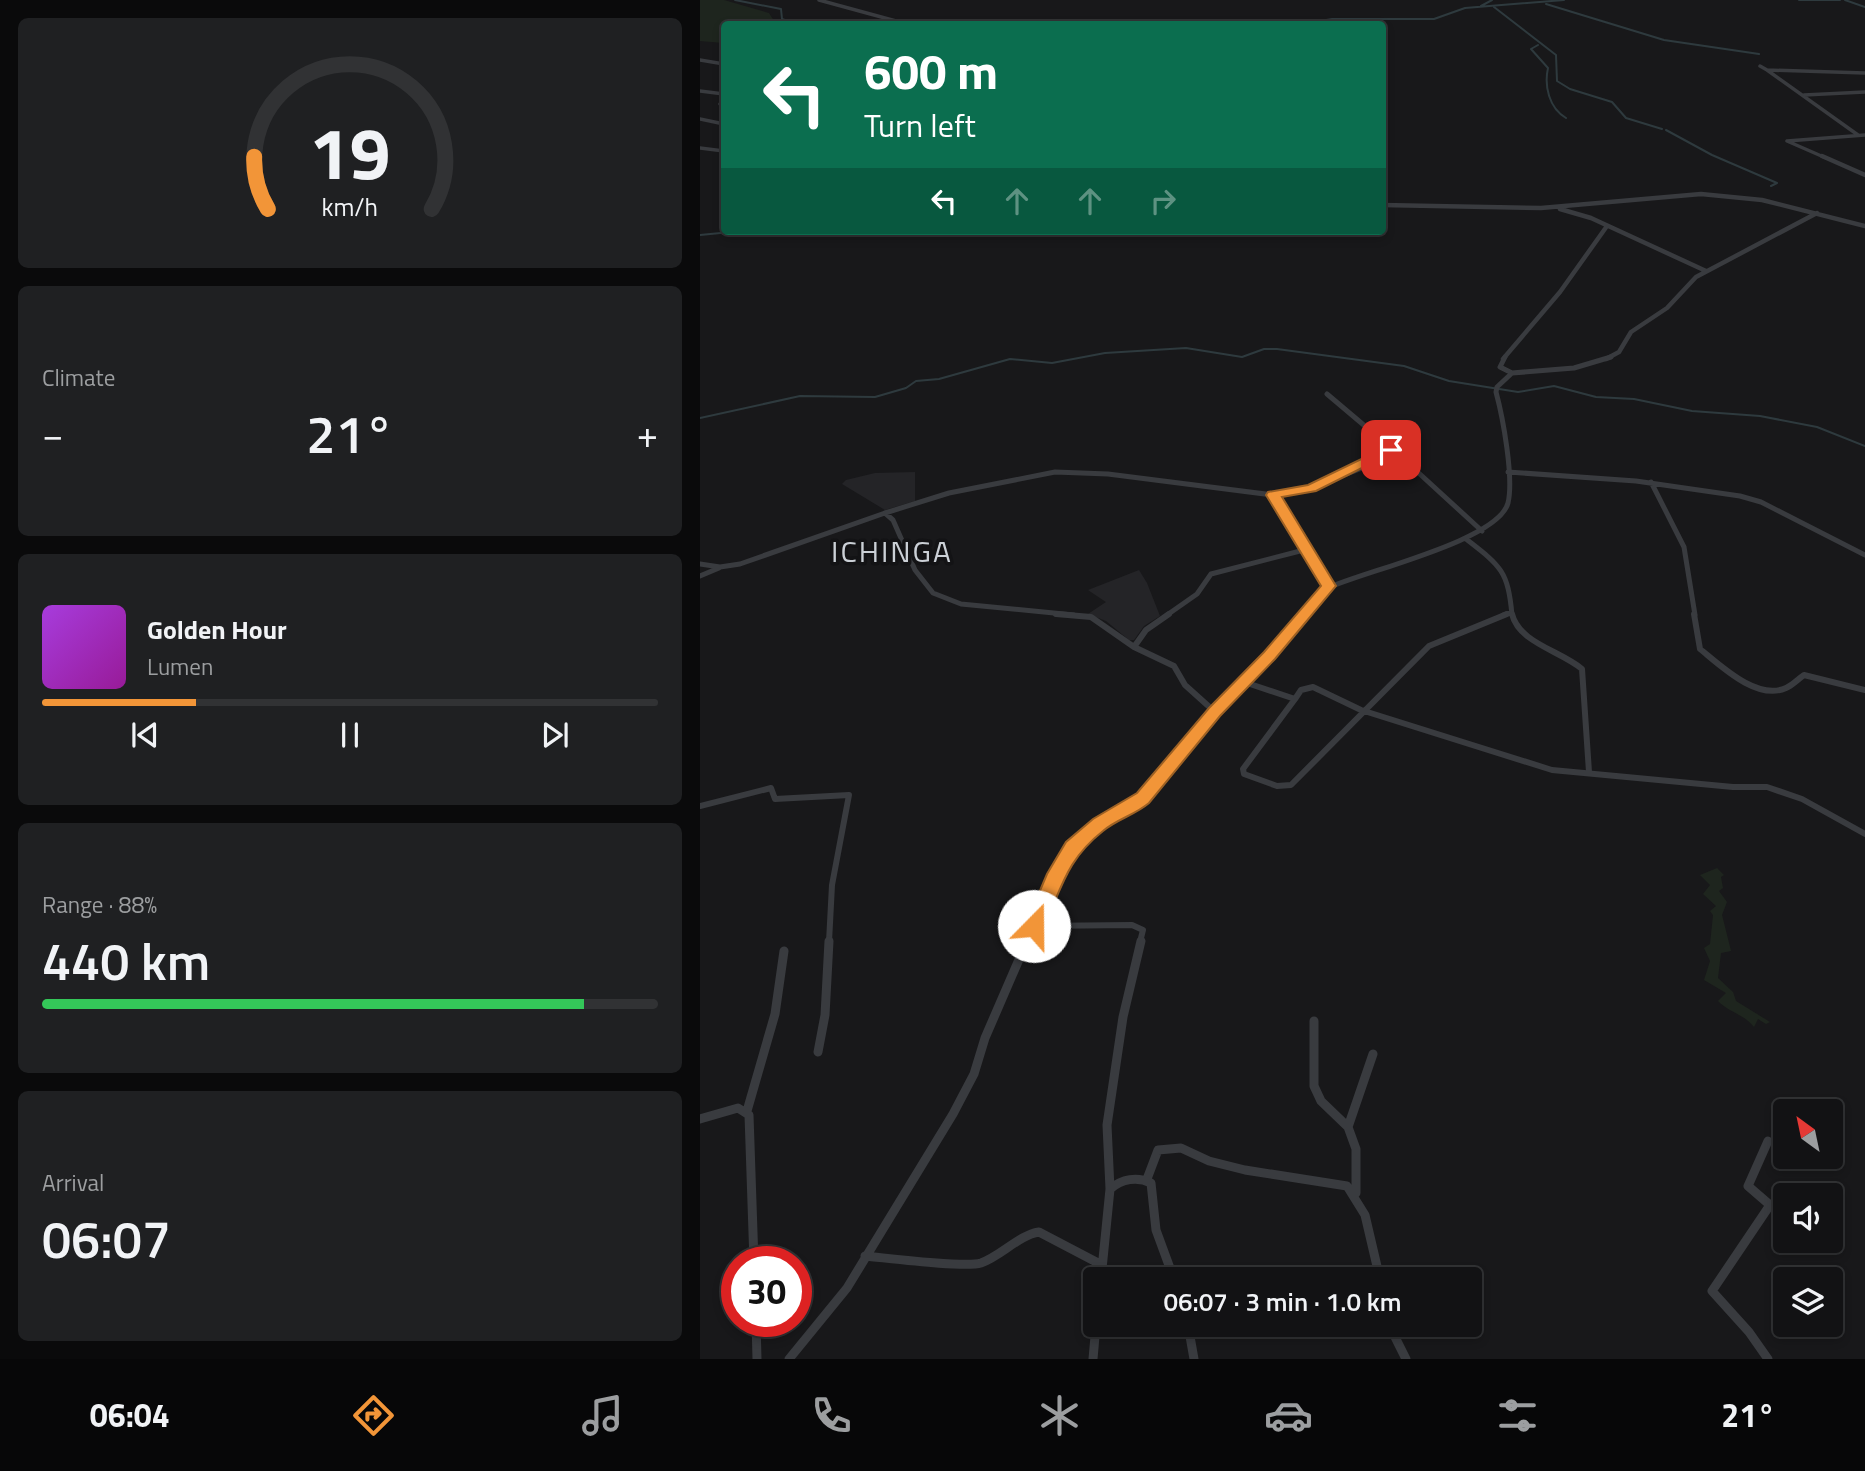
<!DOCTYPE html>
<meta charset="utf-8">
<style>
body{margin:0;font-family:"Titillium Web",sans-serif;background:#1f2022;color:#f1f3f6;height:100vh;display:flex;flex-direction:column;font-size:26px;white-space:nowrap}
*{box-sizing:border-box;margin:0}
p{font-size:23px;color:#9c9ea0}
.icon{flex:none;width:38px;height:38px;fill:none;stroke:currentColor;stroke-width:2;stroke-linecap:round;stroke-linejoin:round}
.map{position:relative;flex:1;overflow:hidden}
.side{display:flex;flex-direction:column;gap:18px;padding:18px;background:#0a0a0b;width:700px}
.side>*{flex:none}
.guide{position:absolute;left:21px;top:21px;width:665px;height:214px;border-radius:7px;box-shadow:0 4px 10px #0003,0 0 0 2px #313234;background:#0b6e4f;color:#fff;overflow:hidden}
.needle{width:46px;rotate:327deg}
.buttons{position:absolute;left:1073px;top:1099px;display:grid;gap:14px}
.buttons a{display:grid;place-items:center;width:70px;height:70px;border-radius:7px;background:#121214;box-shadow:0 4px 10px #0003,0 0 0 2px #313234;font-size:35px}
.speed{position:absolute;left:21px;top:1246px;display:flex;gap:14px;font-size:35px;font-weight:700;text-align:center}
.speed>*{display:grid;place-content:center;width:91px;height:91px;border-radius:50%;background:#121214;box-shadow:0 4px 10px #0003,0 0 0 2px #313234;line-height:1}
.speed .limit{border:10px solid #d22;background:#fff;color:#111}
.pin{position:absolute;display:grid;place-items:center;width:60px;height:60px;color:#fff;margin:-30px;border-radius:14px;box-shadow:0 4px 10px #0006}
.me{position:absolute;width:77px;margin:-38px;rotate:22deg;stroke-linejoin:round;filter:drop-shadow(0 0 5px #0008)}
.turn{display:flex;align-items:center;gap:24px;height:147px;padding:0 28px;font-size:32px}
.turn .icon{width:91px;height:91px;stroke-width:2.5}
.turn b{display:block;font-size:49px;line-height:60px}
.lanes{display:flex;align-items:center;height:66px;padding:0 28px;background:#0003;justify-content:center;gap:35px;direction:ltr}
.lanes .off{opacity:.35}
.big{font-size:52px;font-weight:600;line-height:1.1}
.side .card{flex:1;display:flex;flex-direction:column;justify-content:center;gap:10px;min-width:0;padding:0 24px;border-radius:10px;background:#1f2022}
.side .dial{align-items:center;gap:0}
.dial svg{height:182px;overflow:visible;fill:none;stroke:#313234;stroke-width:7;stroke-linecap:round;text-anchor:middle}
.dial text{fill:#f1f3f6;stroke:none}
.song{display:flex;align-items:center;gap:21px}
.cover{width:84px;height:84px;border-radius:10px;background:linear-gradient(135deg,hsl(280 70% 55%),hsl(300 70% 35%))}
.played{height:7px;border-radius:4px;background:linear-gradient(90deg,#f29538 25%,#313234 25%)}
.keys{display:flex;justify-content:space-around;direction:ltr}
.heat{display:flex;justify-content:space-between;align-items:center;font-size:38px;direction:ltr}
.charge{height:10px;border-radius:5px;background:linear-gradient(90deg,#34c759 88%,#313234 0)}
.trip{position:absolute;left:383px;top:1267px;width:399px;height:70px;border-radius:7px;background:#121214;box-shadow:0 4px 10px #0003,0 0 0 2px #313234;font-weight:600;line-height:70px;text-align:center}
.dock{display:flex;height:112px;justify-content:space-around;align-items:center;background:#070708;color:#9c9ea0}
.dock .icon{width:49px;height:49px}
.dock .selected{color:#f29538}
.dock b{font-size:32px;color:#f1f3f6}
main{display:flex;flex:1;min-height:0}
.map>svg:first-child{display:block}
</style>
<main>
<section class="side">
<div class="card dial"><svg viewBox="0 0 100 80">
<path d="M14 69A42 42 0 1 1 86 69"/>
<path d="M14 69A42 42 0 0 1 8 46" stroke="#f29538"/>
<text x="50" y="56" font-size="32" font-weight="700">19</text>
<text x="50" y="72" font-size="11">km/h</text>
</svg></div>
<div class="card"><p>Climate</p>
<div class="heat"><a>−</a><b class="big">21°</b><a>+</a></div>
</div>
<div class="card">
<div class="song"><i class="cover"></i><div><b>Golden Hour</b><p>Lumen</p></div></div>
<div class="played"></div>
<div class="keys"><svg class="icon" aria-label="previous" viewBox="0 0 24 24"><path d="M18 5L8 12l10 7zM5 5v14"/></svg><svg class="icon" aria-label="pause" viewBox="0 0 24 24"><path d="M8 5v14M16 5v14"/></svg><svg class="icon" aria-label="next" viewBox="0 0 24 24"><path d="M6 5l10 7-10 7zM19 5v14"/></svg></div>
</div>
<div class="card"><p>Range · 88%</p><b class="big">440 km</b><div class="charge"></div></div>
<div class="card"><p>Arrival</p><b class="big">06:07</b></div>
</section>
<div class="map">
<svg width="1165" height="1359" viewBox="0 0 1165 1359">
<rect width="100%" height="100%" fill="#18181a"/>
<path fill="#242427" d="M 215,472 L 215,501 L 185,510 L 142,484 L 146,480 L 175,473 Z
M 439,570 L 447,583 L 460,616 L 444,626 L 434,640 L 429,640 L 406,621 L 388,614 L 406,602 L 388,590 Z"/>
<path fill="#1e251e" d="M 0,0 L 24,0 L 69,13 L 76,24 L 24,24 L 24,43 L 0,41 Z
M 1017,868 L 1024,875 L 1021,877 L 1023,888 L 1019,891 L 1027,902 L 1022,915 L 1031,951 L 1021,953 L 1018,978 L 1033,992 L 1036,1001 L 1070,1022 L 1066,1024 L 1058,1019 L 1054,1027 C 1044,1014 1028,1012 1018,1001 L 1026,993 L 1004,980 L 1010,961 L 1004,948 L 1010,944 L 1013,915 L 1010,911 L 1016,906 L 1003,894 L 1010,885 L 1000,875 Z"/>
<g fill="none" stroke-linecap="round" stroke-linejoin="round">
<path stroke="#2e3a3e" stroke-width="2" d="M 35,0 L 81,9 L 82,19 L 96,24
M 1099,0 L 1140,0
M 1145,0 L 1165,7
M 846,4 L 964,40 L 1059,54
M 781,6 L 792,0
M 794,7 L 856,55 L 857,81 L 870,89 L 912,102 L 926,118 L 962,129
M 217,24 L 221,24
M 603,24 L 632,19 L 734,19 L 765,8 L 864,0
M 838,45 L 831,49 L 848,68 C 844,86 849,108 866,118
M 966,130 L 1012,155 L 1077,183 L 1071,186
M 0,235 L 41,231
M 0,418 L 100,396 L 175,397 L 206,388 L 216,381 L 239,379 L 310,359 L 352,363 L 405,353 L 486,348 L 542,357 L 564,349 L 577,349 L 704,366 L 749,381 L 818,392 L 854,386 L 896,397 L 934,399 L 992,411 L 1060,416 L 1117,427 L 1165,446"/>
<path stroke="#393b3f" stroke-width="3.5" d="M 119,0 L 207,24
M 0,60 L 24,64
M 1060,66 L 1067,70 L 1165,73
M 1067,70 L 1158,135
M 0,91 L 24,94
M 1104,95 L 1165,92
M 24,101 L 20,104 L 24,105
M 0,119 L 24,124
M 0,148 L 24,151
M 1126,158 L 1087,141 L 1165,135"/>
<path stroke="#393b3f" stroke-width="4.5" d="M 1122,156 L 1165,175
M 682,205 L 841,208 L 1001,194 L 1062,200 L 1165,226
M 860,209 L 891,218 L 1006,271
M 803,359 L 860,292 L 907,226
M 906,359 L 919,352 L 931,332 L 967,308 L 996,277 L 1117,213"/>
<path stroke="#393b3f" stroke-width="5" d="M 805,357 L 800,367 L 812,373
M 627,394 L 698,454
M 808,472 L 936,481 L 1040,496 L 1061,502 L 1165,555
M 951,482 L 984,547 L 995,615
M 573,495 L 628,586
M 185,513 L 249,493 L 355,472 L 408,474 L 573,495 L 611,488 L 698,454 L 782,531
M 766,539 C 801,566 808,571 812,615
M 0,564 L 20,567 L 40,564 L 185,513 L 193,520 L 215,570 L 233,593 L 261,604 L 374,615
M 0,576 L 19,568
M 467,615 L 497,594 L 511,574 L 604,550
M 603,615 C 610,607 618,593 628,588 C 664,571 798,541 808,503 C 814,478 803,418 796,392 L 797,387 L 812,373 L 874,368 L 911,357
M 803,615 L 811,612"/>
<path stroke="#393b3f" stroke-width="6" d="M 356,614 L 391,617 L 434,647 L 474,666 L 485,685 L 515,712
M 812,614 C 819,643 861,651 882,669 L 889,772
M 994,614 L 1000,649 C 1021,666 1057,701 1086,688 C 1093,685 1098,679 1104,675 L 1165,690
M 434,647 L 446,630 L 469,614
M 544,682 L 595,699 L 601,690 L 613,687 L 661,710 L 852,770 L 1033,787 L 1067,787 L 1102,799 L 1165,834
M 595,699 L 543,769 L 544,774 L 577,786 L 591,785 L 729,646 L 807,614
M 0,806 L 71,788 L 75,799 L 149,795 L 132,885 L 129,942
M 334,926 L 432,925 L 443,930 L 440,942
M 326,942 L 356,874 L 372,847 L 400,823 L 443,798 L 515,712 L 604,614"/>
<path stroke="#393b3f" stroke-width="9" d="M 614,1021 L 614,1086 L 621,1101 L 648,1127 L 656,1149 L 656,1193
M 118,1052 L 125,1015 L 129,941
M 47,1111 L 75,1014 L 84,951
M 0,1119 L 38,1108 L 49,1115 L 54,1262
M 648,1127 L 673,1054
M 1068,1141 L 1048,1186 L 1070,1205 L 1012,1291 L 1049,1332 L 1068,1359
M 447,1179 L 458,1150 L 481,1148 L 509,1161 L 545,1170 L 647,1186 L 665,1215 L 680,1279
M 410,1189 L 407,1125 L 423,1017 L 441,941
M 165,1256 C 187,1258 265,1268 281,1263 C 301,1256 319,1235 339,1232 L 402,1265
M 401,1279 L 410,1189 C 422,1179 437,1176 451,1183 L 456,1230 L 474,1279
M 56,1321 L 57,1359
M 488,1325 L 494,1359
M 689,1325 L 706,1359
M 89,1359 L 147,1288 L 253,1114 L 274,1074 L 285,1038 L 327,941
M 393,1359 L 396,1325"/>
</g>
<path fill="#f29538" stroke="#9d6124" stroke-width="2" d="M 686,447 L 698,450 L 616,491 L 582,497 L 636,586 L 575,659 L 520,716 L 449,803 C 435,815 417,819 403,831 C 364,862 362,890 341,932 L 328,932 L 325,926 L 347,874 L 366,842 L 393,819 L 437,793 L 509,708 L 564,652 L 621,586 L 566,495 L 568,492 L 608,485 Z"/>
<g text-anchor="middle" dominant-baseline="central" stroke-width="7" stroke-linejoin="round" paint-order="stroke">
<g font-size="30" letter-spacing="2" fill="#cbd0d6" stroke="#131315">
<text x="192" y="551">ICHINGA</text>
</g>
</g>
</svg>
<div class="buttons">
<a><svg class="needle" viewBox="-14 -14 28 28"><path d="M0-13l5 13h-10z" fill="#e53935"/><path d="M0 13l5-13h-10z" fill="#9c9ea0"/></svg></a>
<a><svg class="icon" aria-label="sound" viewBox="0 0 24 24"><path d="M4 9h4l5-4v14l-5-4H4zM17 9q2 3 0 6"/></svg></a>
<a><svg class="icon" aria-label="layers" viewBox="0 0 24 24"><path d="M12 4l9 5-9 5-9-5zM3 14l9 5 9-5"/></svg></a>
</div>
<div class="speed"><div class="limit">30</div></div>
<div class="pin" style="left:691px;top:450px;background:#d93025"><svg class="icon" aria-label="arrive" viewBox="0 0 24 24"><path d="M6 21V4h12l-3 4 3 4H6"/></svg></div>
<svg class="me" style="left:334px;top:926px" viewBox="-20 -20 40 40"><circle r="19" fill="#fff"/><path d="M0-13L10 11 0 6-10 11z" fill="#f29538"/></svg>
<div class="trip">06:07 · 3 min · 1.0 km</div>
<div class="guide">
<div class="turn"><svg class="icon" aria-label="left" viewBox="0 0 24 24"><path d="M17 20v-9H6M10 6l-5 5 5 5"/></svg><div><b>600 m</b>Turn left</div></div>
<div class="lanes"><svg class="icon" aria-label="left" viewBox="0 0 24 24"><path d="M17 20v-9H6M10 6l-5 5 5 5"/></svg><svg class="icon off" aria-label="ahead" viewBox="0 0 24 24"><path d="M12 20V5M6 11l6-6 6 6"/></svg><svg class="icon off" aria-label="ahead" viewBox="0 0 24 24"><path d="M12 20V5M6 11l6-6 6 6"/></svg><svg class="icon off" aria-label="right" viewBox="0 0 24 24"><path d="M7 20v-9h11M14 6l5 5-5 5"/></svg></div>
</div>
</div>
</main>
<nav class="dock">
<b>06:04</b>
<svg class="icon selected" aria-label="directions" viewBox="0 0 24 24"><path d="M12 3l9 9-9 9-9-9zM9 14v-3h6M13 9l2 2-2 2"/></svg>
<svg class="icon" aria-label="music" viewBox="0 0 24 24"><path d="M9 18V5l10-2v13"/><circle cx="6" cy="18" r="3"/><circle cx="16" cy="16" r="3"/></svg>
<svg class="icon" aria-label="phone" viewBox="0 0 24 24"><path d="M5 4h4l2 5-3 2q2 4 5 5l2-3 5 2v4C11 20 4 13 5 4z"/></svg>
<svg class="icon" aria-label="climate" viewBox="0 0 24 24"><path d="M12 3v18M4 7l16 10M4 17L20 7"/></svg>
<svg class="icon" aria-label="car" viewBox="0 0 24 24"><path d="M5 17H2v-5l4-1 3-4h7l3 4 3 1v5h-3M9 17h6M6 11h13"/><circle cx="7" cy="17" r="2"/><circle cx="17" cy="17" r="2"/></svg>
<svg class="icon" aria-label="filters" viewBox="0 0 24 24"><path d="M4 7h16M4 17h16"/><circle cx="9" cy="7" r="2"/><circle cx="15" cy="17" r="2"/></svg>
<b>21°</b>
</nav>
